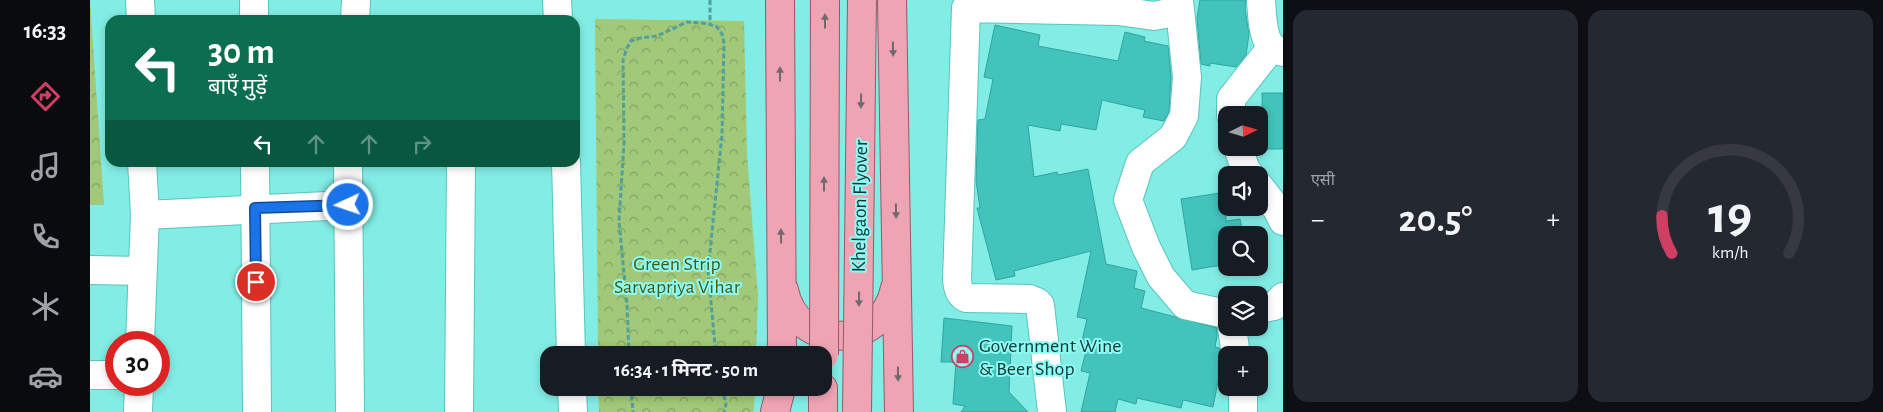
<!DOCTYPE html>
<html lang="hi">
<meta charset="utf-8">
<style>
body{margin:0;font-family:"Alegreya Sans","Noto Sans Devanagari",sans-serif;background:#242831;color:#f1f3f6;height:100vh;display:flex;flex-direction:column;font-size:19px;white-space:nowrap}
*{box-sizing:border-box;margin:0}
p{font-size:16px;color:#9ea1a6}
.icon{flex:none;width:28px;height:28px;fill:none;stroke:currentColor;stroke-width:2;stroke-linecap:round;stroke-linejoin:round}
.map{position:relative;flex:1;overflow:hidden}
.panel{display:flex;flex-direction:column;gap:10px;padding:10px;background:#0d0f14;width:600px}
.panel>*{flex:none}
.hud{position:absolute;left:15px;top:15px;width:475px;height:152px;border-radius:15px;box-shadow:0 2px 8px #0003;background:#0b6e4f;color:#fff;overflow:hidden}
.needle{width:32px;rotate:85deg}
.controls{position:absolute;left:1128px;top:106px;display:grid;gap:10px}
.controls a{display:grid;place-items:center;width:50px;height:50px;border-radius:10px;background:#171b24;box-shadow:0 2px 8px #0003;font-size:25px}
.speed{position:absolute;left:15px;top:331px;display:flex;gap:10px;font-size:25px;font-weight:700;text-align:center}
.speed>*{display:grid;place-content:center;width:65px;height:65px;border-radius:50%;background:#171b24;box-shadow:0 2px 8px #0003;line-height:1}
.speed .limit{border:8px solid #d22;background:#fff;color:#111}
.pin{position:absolute;display:grid;place-items:center;width:42px;height:42px;color:#fff;margin:-21px;border:2px solid #fff;border-radius:50%;box-shadow:0 1px 5px #0007}
.me{position:absolute;width:55px;margin:-28px;rotate:267deg;stroke-linejoin:round;filter:drop-shadow(0 0 4px #0008)}
.turn{display:flex;align-items:center;gap:18px;height:105px;padding:0 20px;font-size:22px}
.turn .icon{width:65px;height:65px;stroke-width:2.5}
.turn b{display:block;font-size:35px;line-height:42px}
.lanes{display:flex;align-items:center;height:48px;padding:0 20px;background:#0003;justify-content:center;gap:25px;direction:ltr}
.lanes .off{opacity:.35}
.big{font-size:38px;font-weight:700;line-height:1.1}
.panel .card{flex:1;display:flex;flex-direction:column;justify-content:center;gap:8px;min-width:0;padding:0 18px;border-radius:15px;background:#242831}
.panel .dial{align-items:center;gap:0}
.dial svg{height:130px;overflow:visible;fill:none;stroke:#363941;stroke-width:7;stroke-linecap:round;text-anchor:middle}
.dial text{fill:#f1f3f6;stroke:none}
.heat{display:flex;justify-content:space-between;align-items:center;font-size:28px;direction:ltr}
.panel .tiles{flex:1;display:grid;gap:10px;grid-template-columns:repeat(2,1fr)}
.trip{position:absolute;left:450px;top:346px;width:292px;height:50px;border-radius:15px;background:#171b24;box-shadow:0 2px 8px #0003;font-weight:700;line-height:50px;text-align:center}
main{display:flex;flex:1;min-height:0}
.tab-bar{display:flex;flex-direction:column;width:90px;justify-content:space-around;align-items:center;background:#090b0e;color:#9ea1a6}
.tab-bar .icon{width:35px;height:35px}
.tab-bar .on{color:#cf3f64}
.tab-bar b{font-size:22px;color:#f1f3f6}
.map>svg:first-child{display:block}
</style>
<main>
<nav class="tab-bar">
<b>16:33</b>
<svg class="icon on" aria-label="directions" viewBox="0 0 24 24"><path d="M12 3l9 9-9 9-9-9zM9 14v-3h6M13 9l2 2-2 2"/></svg>
<svg class="icon" aria-label="music" viewBox="0 0 24 24"><path d="M9 18V5l10-2v13"/><circle cx="6" cy="18" r="3"/><circle cx="16" cy="16" r="3"/></svg>
<svg class="icon" aria-label="phone" viewBox="0 0 24 24"><path d="M5 4h4l2 5-3 2q2 4 5 5l2-3 5 2v4C11 20 4 13 5 4z"/></svg>
<svg class="icon" aria-label="climate" viewBox="0 0 24 24"><path d="M12 3v18M4 7l16 10M4 17L20 7"/></svg>
<svg class="icon" aria-label="car" viewBox="0 0 24 24"><path d="M5 17H2v-5l4-1 3-4h7l3 4 3 1v5h-3M9 17h6M6 11h13"/><circle cx="7" cy="17" r="2"/><circle cx="17" cy="17" r="2"/></svg>
</nav>
<div class="map">
<svg width="1193" height="412" viewBox="0 0 1193 412">
<defs>
<pattern id="park-crowns" width="20" height="18" patternUnits="userSpaceOnUse" patternTransform="scale(1.25)"><rect width="20" height="18" fill="#a2c879"/><path d="M2 6a3 3 0 1 1 6 0M12 15a3 3 0 1 1 6 0" fill="none" stroke="#82a364"/></pattern>
</defs>
<rect width="100%" height="100%" fill="#82ede5"/>
<path fill="url(#park-crowns)" d="M 0,0 L 14,205 L 0,205 Z
M 505,19 L 654,21 L 657,154 L 668,296 L 666,355 L 508,355 Z
M 508,388 L 665,388 L 664,409 L 663,412 L 509,412 Z"/>
<path fill="#42c3bc" stroke="#31a49e" d="M 1110,0 L 1156,0 L 1155,9 L 1159,34 L 1156,55 L 1146,67 L 1120,63 L 1120,66 L 1111,64 L 1107,18 Z
M 905,25 L 950,35 L 948,46 L 1028,61 L 1035,32 L 1055,37 L 1054,41 L 1078,46 L 1081,77 L 1079,112 L 1074,121 L 1053,117 L 1055,110 L 1012,100 L 1006,130 L 971,124 L 970,131 L 938,125 L 944,177 L 967,172 L 968,175 L 998,169 L 1016,264 L 1047,271 L 1044,288 L 1055,291 L 1051,308 L 1127,328 L 1127,336 L 1125,347 L 1129,348 L 1132,361 L 1123,407 L 1093,400 L 1091,408 L 1047,398 L 1046,404 L 1028,399 L 1025,412 L 991,412 L 1000,373 L 991,371 L 997,347 L 991,345 L 997,319 L 987,317 L 1001,251 L 924,271 L 925,276 L 906,280 L 887,208 L 890,208 L 886,181 L 888,120 L 895,119 L 903,79 L 894,77 Z
M 1172,93 L 1193,93 L 1193,149 L 1173,149 Z
M 1136,192 L 1136,221 L 1150,219 L 1153,235 L 1136,235 L 1136,268 L 1144,268 L 1133,269 L 1132,265 L 1102,270 L 1091,199 Z
M 854,318 L 922,326 L 919,392 L 938,412 L 871,412 L 875,406 L 863,404 L 866,362 L 851,362 Z"/>
<g fill="none" stroke-linecap="round" stroke-linejoin="round">
<defs>
<path id="minor" d="M 50,0 L 51,20
M 164,0 L 164,20
M 467,0 L 468,20
M 1089,0 L 1097,77 L 1094,116 L 1083,137 L 1050,163 L 1038,200 L 1056,247 L 1071,277 L 1095,305 L 1136,314
M 1171,0 C 1172,12 1172,38 1182,47 C 1184,49 1190,51 1193,52
M 265,20 L 266,0
M 1141,115 L 1141,99 L 1182,47
M 1148,148 L 1156,170 L 1160,175
M 165,162 L 167,412
M 258,162 L 260,412
M 476,162 L 481,355
M 1169,186 L 1187,209 L 1193,221
M 55,215 L 258,205
M 0,270 L 52,271
M 1169,309 L 1184,306 L 1193,297
M 1142,328 L 1146,355
M 50,342 L 55,215 L 52,162
M 0,375 L 26,375
M 482,388 L 483,412
M 48,412 L 49,385
M 369,412 L 371,162
M 962,412 L 950,305 L 947,302 L 940,299 L 876,298 C 869,294 868,288 867,280 L 876,8 L 1028,11 L 1064,16 L 1089,11
M 1153,412 L 1153,388"/>
<path id="major" d="M 690,0 L 692,355
M 802,0 L 809,412
M 694,290 C 706,352 792,351 805,288
M 685,412 L 691,388
M 733,412 L 733,388"/>
</defs>
<use href="#minor" stroke="#58c4bd" stroke-width="30"/>
<use href="#major" stroke="#985867" stroke-width="30"/>
<path stroke="#4fa19c" stroke-width="3" stroke-dasharray="5 2.5" stroke-linecap="butt" d="M 620,0 L 620,25
M 539,355 L 537,305 L 529,221 L 534,143 L 533,60 L 537,48 L 541,41 L 550,38 L 567,36 L 597,22 L 612,23 L 626,26 L 632,34 L 634,43 L 632,135 L 618,271 L 626,355
M 541,388 L 543,412
M 632,388 L 636,404 L 634,412"/>
<use href="#minor" stroke="#fff" stroke-width="28"/>
<use href="#major" stroke="#efa4b3" stroke-width="28"/>
<defs>
<path id="major-bridge" d="M 734,355 L 735,0
M 767,412 L 772,0"/>
</defs>
<use href="#major-bridge" stroke="#985867" stroke-width="30" stroke-linecap="butt"/>
<use href="#major-bridge" stroke="#efa4b3" stroke-width="28"/>
</g>
<defs><path id="oneway-solid" d="M-6-.8H1V-3.2L6.5 0L1 3.2V.8H-6Z" transform="scale(1.25)"/></defs>
<g fill="#706a6f">
<use href="#oneway-solid" transform="translate(735 21) rotate(-90)"/>
<use href="#oneway-solid" transform="translate(803 49) rotate(89)"/>
<use href="#oneway-solid" transform="translate(690 74) rotate(-90)"/>
<use href="#oneway-solid" transform="translate(771 101) rotate(91)"/>
<use href="#oneway-solid" transform="translate(734 184) rotate(-90)"/>
<use href="#oneway-solid" transform="translate(806 211) rotate(89)"/>
<use href="#oneway-solid" transform="translate(691 236) rotate(-91)"/>
<use href="#oneway-solid" transform="translate(769 299) rotate(91)"/>
<use href="#oneway-solid" transform="translate(808 374) rotate(89)"/>
</g>
<g fill="none" stroke-linecap="round" stroke-linejoin="round">
<defs>
<path id="route" d="M 166,282 L 165,208 L 258,205"/>
</defs>
<use href="#route" stroke="#114b97" stroke-width="12"/>
<use href="#route" stroke="#1a73e8" stroke-width="9"/>
</g>
<defs>
<symbol id="shop-ring" viewBox="-11 -11 22 22"><circle r="9.5" fill="#8ffaf3" stroke="#cf3f64" stroke-width="1.5"/><path d="M-5-2.5h2.3a2.7 3.5 0 0 1 5.4 0H5L5.5 6h-11ZM-1.5-2.5h3a1.5 2.3 0 0 0-3 0Z" fill="#cf3f64"/></symbol>
</defs>
<g fill-rule="evenodd">
<use href="#shop-ring" x="860" y="344" width="25" height="25"/>
</g>
<g text-anchor="middle" dominant-baseline="central" stroke-width="4" stroke-linejoin="round" paint-order="stroke">
<g font-size="20" fill="#093a38" stroke="#8ffaf3">
<text transform="translate(770 206) rotate(-89)">Khelgaon Flyover</text>
</g>
<g font-size="20" fill="#3f5c17" stroke="#8ffaf3">
<text x="587" y="264">Green Strip<tspan x="587" dy="23">Sarvapriya Vihar</tspan></text>
</g>
<g font-size="20" fill="#093a38" stroke="#8ffaf3" text-anchor="start">
<text x="889" y="346">Government Wine<tspan x="889" dy="23">&amp; Beer Shop</tspan></text>
</g>
</g>
</svg>
<div class="controls">
<a><svg class="needle" viewBox="-14 -14 28 28"><path d="M0-13l5 13h-10z" fill="#e53935"/><path d="M0 13l5-13h-10z" fill="#9ea1a6"/></svg></a>
<a><svg class="icon" aria-label="sound" viewBox="0 0 24 24"><path d="M4 9h4l5-4v14l-5-4H4zM17 9q2 3 0 6"/></svg></a>
<a><svg class="icon" aria-label="search" viewBox="0 0 24 24"><circle cx="10" cy="10" r="6"/><path d="M15 15l6 6"/></svg></a>
<a><svg class="icon" aria-label="layers" viewBox="0 0 24 24"><path d="M12 4l9 5-9 5-9-5zM3 14l9 5 9-5"/></svg></a>
<a>+</a>
</div>
<div class="speed"><div class="limit">30</div></div>
<div class="pin" style="left:166px;top:282px;background:#d93025"><svg class="icon" aria-label="arrive" viewBox="0 0 24 24"><path d="M6 21V4h12l-3 4 3 4H6"/></svg></div>
<svg class="me" style="left:258px;top:205px" viewBox="-20 -20 40 40"><circle r="17" fill="#1a73e8" stroke="#fff" stroke-width="3"/><path d="M0-11L8 9 0 5-8 9z" fill="#fff"/></svg>
<div class="trip">16:34 · 1 मिनट · 50 m</div>
<div class="hud">
<div class="turn"><svg class="icon" aria-label="left" viewBox="0 0 24 24"><path d="M17 20v-9H6M10 6l-5 5 5 5"/></svg><div><b>30 m</b>बाएँ मुड़ें</div></div>
<div class="lanes"><svg class="icon" aria-label="left" viewBox="0 0 24 24"><path d="M17 20v-9H6M10 6l-5 5 5 5"/></svg><svg class="icon off" aria-label="ahead" viewBox="0 0 24 24"><path d="M12 20V5M6 11l6-6 6 6"/></svg><svg class="icon off" aria-label="ahead" viewBox="0 0 24 24"><path d="M12 20V5M6 11l6-6 6 6"/></svg><svg class="icon off" aria-label="right" viewBox="0 0 24 24"><path d="M7 20v-9h11M14 6l5 5-5 5"/></svg></div>
</div>
</div>
<section class="panel">
<div class="tiles">
<div class="card"><p>एसी</p>
<div class="heat"><a>−</a><b class="big">20.5°</b><a>+</a></div>
</div>
<div class="card dial"><svg viewBox="0 0 100 80">
<path d="M14 69A42 42 0 1 1 86 69"/>
<path d="M14 69A42 42 0 0 1 8 46" stroke="#cf3f64"/>
<text x="50" y="56" font-size="32" font-weight="700">19</text>
<text x="50" y="72" font-size="11">km/h</text>
</svg></div>
</div>
</section>
</main>
